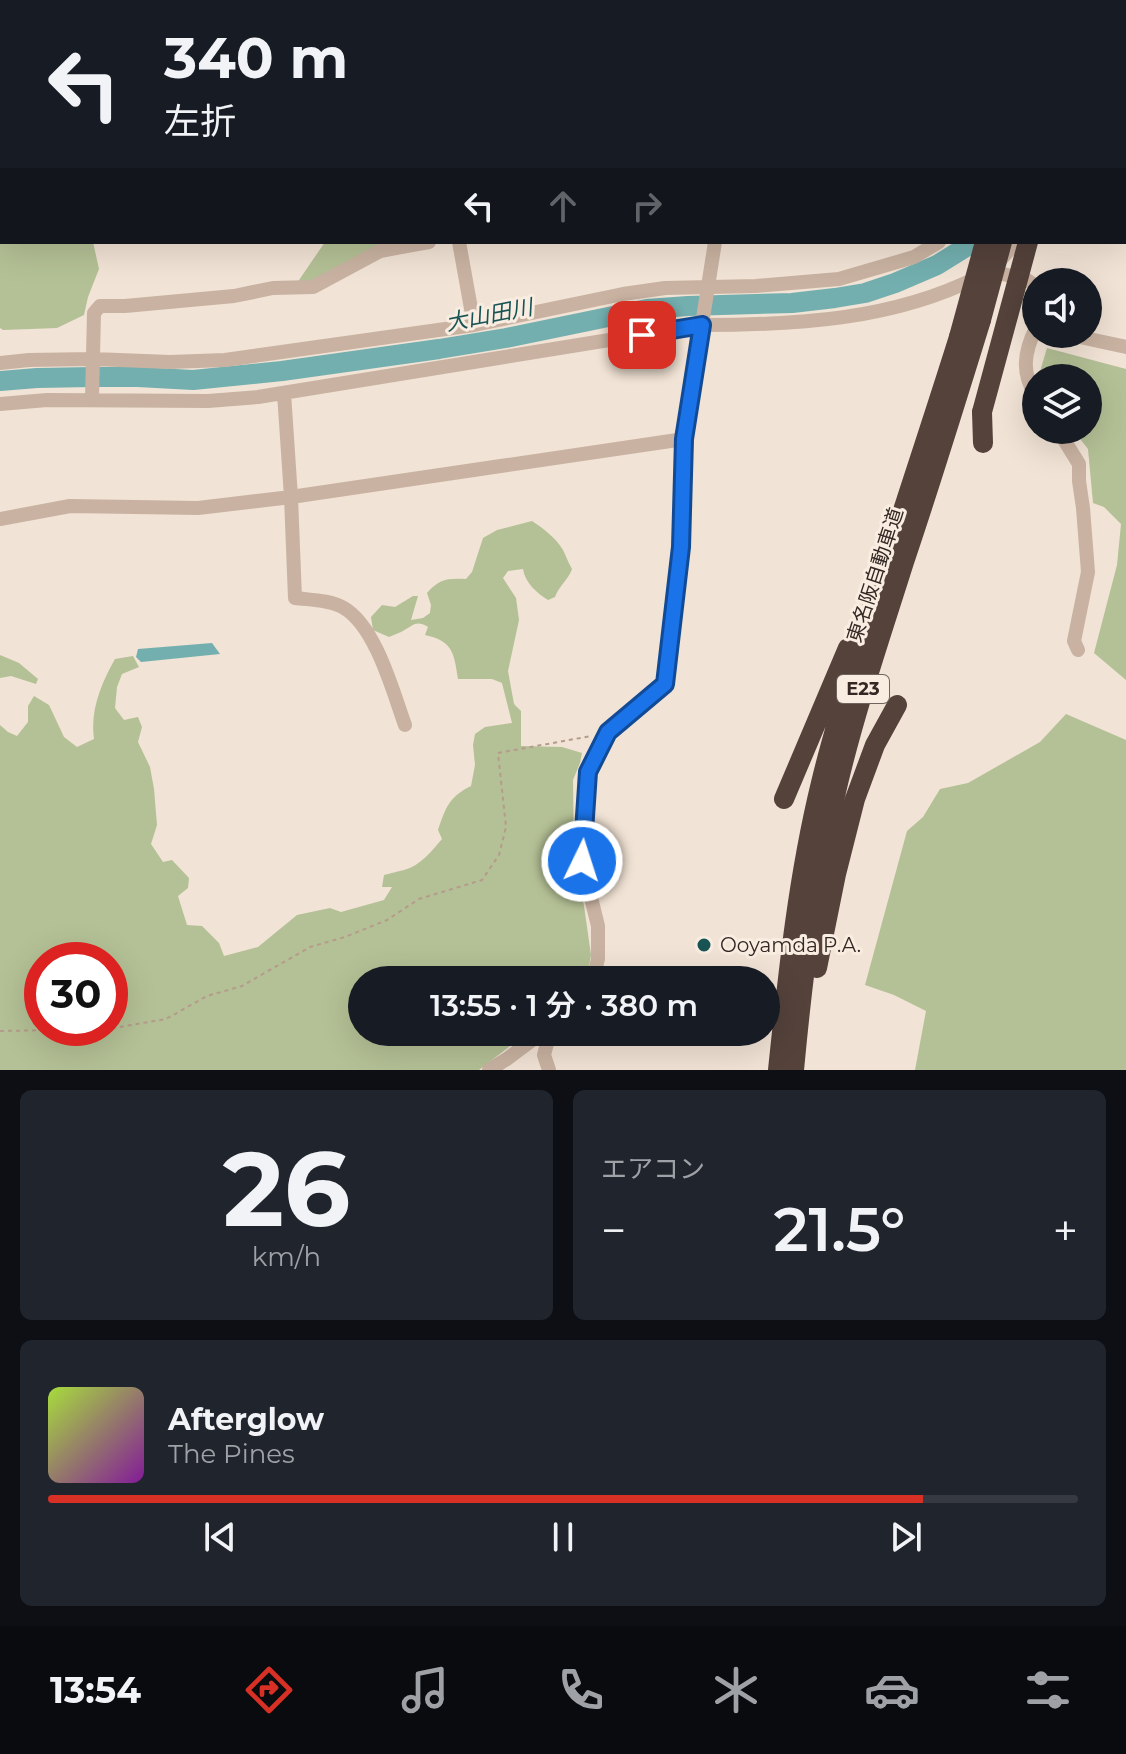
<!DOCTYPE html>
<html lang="ja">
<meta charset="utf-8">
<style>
body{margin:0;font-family:Montserrat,"Noto Sans JP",sans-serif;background:#20242c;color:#f1f3f6;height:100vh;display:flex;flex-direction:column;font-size:30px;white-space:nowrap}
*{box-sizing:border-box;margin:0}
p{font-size:26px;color:#9ea1a6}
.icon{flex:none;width:44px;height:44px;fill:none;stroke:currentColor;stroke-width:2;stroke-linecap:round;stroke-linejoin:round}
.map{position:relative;height:1070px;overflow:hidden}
.details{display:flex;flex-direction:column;gap:20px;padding:20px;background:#0d0f14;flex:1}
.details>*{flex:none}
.hud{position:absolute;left:0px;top:0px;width:1126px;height:244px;box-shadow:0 8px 32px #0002;background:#171b24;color:#f1f3f6;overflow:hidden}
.controls{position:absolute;left:1022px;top:268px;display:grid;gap:16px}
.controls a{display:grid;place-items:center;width:80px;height:80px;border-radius:50%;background:#171b24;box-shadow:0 8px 32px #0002;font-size:40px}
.speed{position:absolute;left:24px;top:942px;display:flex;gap:16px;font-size:40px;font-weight:700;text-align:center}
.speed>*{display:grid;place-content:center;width:104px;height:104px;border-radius:50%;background:#171b24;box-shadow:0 8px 32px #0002;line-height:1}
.speed .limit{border:12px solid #d22;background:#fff;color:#111}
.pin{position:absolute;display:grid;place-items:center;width:68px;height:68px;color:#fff;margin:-34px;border-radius:16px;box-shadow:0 4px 12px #0006}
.me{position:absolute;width:88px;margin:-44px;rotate:4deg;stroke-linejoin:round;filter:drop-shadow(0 0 6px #0008)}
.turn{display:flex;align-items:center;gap:28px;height:168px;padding:0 32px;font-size:36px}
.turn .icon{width:104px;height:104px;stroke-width:2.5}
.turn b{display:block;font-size:56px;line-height:68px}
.lanes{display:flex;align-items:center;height:76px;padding:0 32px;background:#0003;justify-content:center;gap:40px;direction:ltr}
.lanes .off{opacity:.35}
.big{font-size:60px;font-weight:600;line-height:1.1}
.details .widget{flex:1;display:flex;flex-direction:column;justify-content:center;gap:12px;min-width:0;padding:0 28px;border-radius:12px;background:#20242c}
.details .dial{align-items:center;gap:0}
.dial b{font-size:104px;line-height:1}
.song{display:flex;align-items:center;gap:24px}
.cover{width:96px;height:96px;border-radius:12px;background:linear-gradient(135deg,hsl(80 70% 55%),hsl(290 70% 35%))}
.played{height:8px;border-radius:4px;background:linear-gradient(90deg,#d93025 85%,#363941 85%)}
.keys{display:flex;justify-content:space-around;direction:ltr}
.heat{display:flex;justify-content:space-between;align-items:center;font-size:44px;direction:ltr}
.details .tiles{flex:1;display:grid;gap:20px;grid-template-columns:1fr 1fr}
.widget:last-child{grid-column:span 2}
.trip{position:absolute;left:348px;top:966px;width:432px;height:80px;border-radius:40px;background:#171b24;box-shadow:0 8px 32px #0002;font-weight:600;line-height:80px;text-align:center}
.dock{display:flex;height:128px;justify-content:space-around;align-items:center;background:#090b0e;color:#9ea1a6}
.dock .icon{width:56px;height:56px}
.dock .active{color:#d93025}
.dock b{font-size:36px;color:#f1f3f6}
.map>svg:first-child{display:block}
</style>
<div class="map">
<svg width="1126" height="1070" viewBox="0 0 1126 1070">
<rect width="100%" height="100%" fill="#f1e3d5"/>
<path fill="#b4c095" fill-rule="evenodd" d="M 0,0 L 43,0 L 43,2 L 2,2 L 2,242 L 93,242 L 99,269 L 88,297 L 84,315 L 57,328 L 3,330 L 0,328 Z
M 148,0 L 388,0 L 390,2 L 148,2 Z
M 456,0 L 740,0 L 740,2 L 458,2 Z
M 325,242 L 391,242 L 312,284 L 297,283 Z
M 1047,348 L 1126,369 L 1126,680 L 1094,653 L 1117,565 L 1121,524 L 1104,507 L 1093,503 L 1088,449 L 1073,430 L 1088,430 L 1088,378 L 1038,378 Z
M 532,521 C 544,529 555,537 563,550 C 566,556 568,562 572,569 C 568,580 559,586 555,597 L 548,600 C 537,593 525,583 523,569 L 508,571 L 503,578 L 516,598 L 519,620 L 508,671 L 514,704 L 521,711 L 521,746 L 562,747 L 582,753 L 580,763 L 573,780 L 574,859 L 584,906 L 591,955 L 587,977 L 585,980 L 362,980 L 362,1032 L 528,1032 L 479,1070 L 0,1070 L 0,725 L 8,732 L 17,736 L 28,722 L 28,706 L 34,696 L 49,705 L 64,737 L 77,747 L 94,739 C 90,710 101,684 115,659 L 133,656 L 139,667 L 122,674 L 117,687 L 115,708 L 124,720 L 138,717 L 142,727 L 138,742 L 150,767 L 154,789 L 157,825 L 151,844 L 163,862 L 172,860 L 189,878 L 188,888 L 178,896 L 187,925 L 202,926 L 219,943 L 224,956 L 258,947 L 297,915 L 330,908 L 341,912 L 384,900 L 392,887 L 382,887 L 384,875 C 391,873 397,872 404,870 C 420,866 432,851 442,839 L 438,830 C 446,807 449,797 471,786 L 475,765 L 473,745 L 475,734 L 485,727 L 512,723 L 502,683 L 492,679 L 458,679 C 454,653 453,641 425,635 L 428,627 C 415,619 412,627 401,632 C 397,634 393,635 389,637 L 373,630 L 371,617 L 382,605 L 395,607 L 413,596 L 418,596 L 411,620 L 423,618 L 430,613 L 431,605 L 427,593 C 439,579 447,578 466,579 L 472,572 L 483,538 L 497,530 ZM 42,960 L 110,960 L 110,1028 L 42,1028 Z
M 0,655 L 19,663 L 38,679 L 36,684 L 11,676 L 0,678 Z
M 1066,714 L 1126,740 L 1126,1070 L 915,1070 L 926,1011 L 894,995 L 865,985 L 907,831 L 923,817 L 940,789 L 968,783 L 1040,742 Z"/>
<path fill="#73afaf" d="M 212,643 L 220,654 L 141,662 L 136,657 L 138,649 Z"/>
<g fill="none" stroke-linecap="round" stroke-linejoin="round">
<path stroke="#73afaf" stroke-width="20" d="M 1124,96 L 1126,94
M 0,381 L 37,378 L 92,377 L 138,377 L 193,380 L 282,371 L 439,349 L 506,338 L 647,309 L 688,306 L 792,303 L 835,298 L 865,293 L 895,283 L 937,265 L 974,242"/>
<path stroke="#b59b8b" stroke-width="2" stroke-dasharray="4 4" stroke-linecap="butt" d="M 0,1031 L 108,1029 L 166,1019 L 207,996 L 242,986 L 310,947 L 345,937 L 387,920 L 419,899 L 482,880 L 499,855 L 506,827 L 498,753 L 591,736"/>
<path stroke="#c9b2a1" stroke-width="14" d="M 751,0 L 751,2
M 1124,66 L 1126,64
M 1124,131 L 1126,129
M 459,242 L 474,325
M 998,263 L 1016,242
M 991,271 L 1027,280 L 1036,286
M 1036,328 C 1024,352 1021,373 1036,396
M 1066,334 L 1126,347
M 0,363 L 29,360 L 93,359 L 170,362 L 225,360 L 474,325 L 623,294 L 665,288 L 756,286 L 839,279 L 914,257 L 939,242
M 284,393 L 291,497 L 295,598 C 310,600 330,600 344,608 C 376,627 393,692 405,725
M 92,399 L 94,313 L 100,306 L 125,306 L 234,296 L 273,288 L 313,287 L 380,251 L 429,242
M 0,404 L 47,400 L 208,401 L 258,397 L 702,325 C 796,325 893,320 978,277
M 1058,430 L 1079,464 L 1079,481 L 1083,508 L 1088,572 L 1074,641 L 1078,650
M 0,519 L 70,506 L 198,508 L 291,497 L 684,439
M 593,980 L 598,959 L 598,926 L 582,861 L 588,772 L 608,732 L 665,684 L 681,547 L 684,439 L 715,242
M 489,1070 L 507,1059 L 543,1032
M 549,1070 L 544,1055 L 550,1032"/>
<path stroke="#54423b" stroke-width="20" d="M 1033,2 L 1033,0
M 1050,2 L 1050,0
M 982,412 L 983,443
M 784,799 L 848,648
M 817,968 L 836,874 L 855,799 L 875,745 L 897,705
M 778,1070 C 788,974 798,877 821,783 C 832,736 847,689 861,643 C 892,541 927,439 959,337
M 794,1070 C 803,973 815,877 838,783 C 856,708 881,635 904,562 C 931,482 956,401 981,320"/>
<path stroke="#54423b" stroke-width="20" d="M 981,320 L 1002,242
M 959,337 L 985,242
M 982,412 L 1028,242"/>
</g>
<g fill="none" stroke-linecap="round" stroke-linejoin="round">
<defs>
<path id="route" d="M 582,861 L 588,772 L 608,732 L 665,684 L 681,547 L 684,439 L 702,325 L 642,335"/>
</defs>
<use href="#route" stroke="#114b97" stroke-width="20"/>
<use href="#route" stroke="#1a73e8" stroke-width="14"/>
</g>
<circle fill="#195455" stroke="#f9ede1" stroke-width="3" cx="704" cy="945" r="8"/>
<g text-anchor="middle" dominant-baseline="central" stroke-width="6" stroke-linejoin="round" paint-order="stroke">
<rect fill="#f9ede1" stroke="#6e635d" stroke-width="2" x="837" y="675" width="52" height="28" rx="6"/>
<g font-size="18" font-weight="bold" fill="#332824">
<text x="863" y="689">E23</text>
</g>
<g font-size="20" fill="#332824" stroke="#f9ede1">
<text transform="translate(875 575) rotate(-72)">東名阪自動車道</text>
</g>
<g font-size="20" fill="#332824" stroke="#f9ede1" text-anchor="start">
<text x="720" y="945">Ooyamda P.A.</text>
</g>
<g font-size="22" font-style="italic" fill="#195455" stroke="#f9ede1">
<text transform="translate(489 315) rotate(-11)">大山田川</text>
</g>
</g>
</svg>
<div class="controls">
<a><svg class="icon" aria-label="sound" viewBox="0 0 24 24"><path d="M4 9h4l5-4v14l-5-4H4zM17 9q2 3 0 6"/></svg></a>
<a><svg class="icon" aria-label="layers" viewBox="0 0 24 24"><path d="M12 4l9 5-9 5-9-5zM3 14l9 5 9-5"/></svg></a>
</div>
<div class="speed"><div class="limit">30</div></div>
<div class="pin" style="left:642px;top:335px;background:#d93025"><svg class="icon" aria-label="arrive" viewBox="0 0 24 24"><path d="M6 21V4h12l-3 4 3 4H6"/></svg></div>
<svg class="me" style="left:582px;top:861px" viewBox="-20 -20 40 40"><circle r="17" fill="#1a73e8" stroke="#fff" stroke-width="3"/><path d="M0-11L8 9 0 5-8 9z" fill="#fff"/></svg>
<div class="trip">13:55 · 1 分 · 380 m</div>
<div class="hud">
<div class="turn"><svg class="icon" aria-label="left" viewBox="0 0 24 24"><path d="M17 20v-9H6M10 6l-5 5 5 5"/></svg><div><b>340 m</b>左折</div></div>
<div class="lanes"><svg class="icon" aria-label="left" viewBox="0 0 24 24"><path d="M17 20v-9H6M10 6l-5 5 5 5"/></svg><svg class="icon off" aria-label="ahead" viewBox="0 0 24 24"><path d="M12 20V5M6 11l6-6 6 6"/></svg><svg class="icon off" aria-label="right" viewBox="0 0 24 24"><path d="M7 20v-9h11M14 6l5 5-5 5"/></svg></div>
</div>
</div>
<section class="details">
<div class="tiles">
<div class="widget dial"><b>26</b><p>km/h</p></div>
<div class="widget"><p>エアコン</p>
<div class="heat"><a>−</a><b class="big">21.5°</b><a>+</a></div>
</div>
<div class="widget">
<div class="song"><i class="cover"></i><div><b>Afterglow</b><p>The Pines</p></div></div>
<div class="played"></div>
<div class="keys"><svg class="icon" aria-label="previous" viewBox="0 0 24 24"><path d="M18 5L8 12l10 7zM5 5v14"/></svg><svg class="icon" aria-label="pause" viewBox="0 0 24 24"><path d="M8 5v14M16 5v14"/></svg><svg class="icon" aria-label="next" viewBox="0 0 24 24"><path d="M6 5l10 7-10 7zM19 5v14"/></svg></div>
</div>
</div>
</section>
<nav class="dock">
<b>13:54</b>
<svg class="icon active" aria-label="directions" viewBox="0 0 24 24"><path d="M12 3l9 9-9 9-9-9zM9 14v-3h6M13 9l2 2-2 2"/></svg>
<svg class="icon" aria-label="music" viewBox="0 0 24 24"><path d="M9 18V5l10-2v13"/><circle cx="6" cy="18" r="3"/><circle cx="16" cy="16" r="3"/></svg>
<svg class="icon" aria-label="phone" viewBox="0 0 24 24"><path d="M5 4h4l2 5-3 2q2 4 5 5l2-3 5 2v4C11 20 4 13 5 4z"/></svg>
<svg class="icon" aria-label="climate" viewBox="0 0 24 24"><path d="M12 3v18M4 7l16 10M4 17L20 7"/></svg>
<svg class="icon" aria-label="car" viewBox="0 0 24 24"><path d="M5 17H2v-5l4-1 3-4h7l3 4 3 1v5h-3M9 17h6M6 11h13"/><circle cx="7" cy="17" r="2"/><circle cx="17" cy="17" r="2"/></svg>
<svg class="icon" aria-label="filters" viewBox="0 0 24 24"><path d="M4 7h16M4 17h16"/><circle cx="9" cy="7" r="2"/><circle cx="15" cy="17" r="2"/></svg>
</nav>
